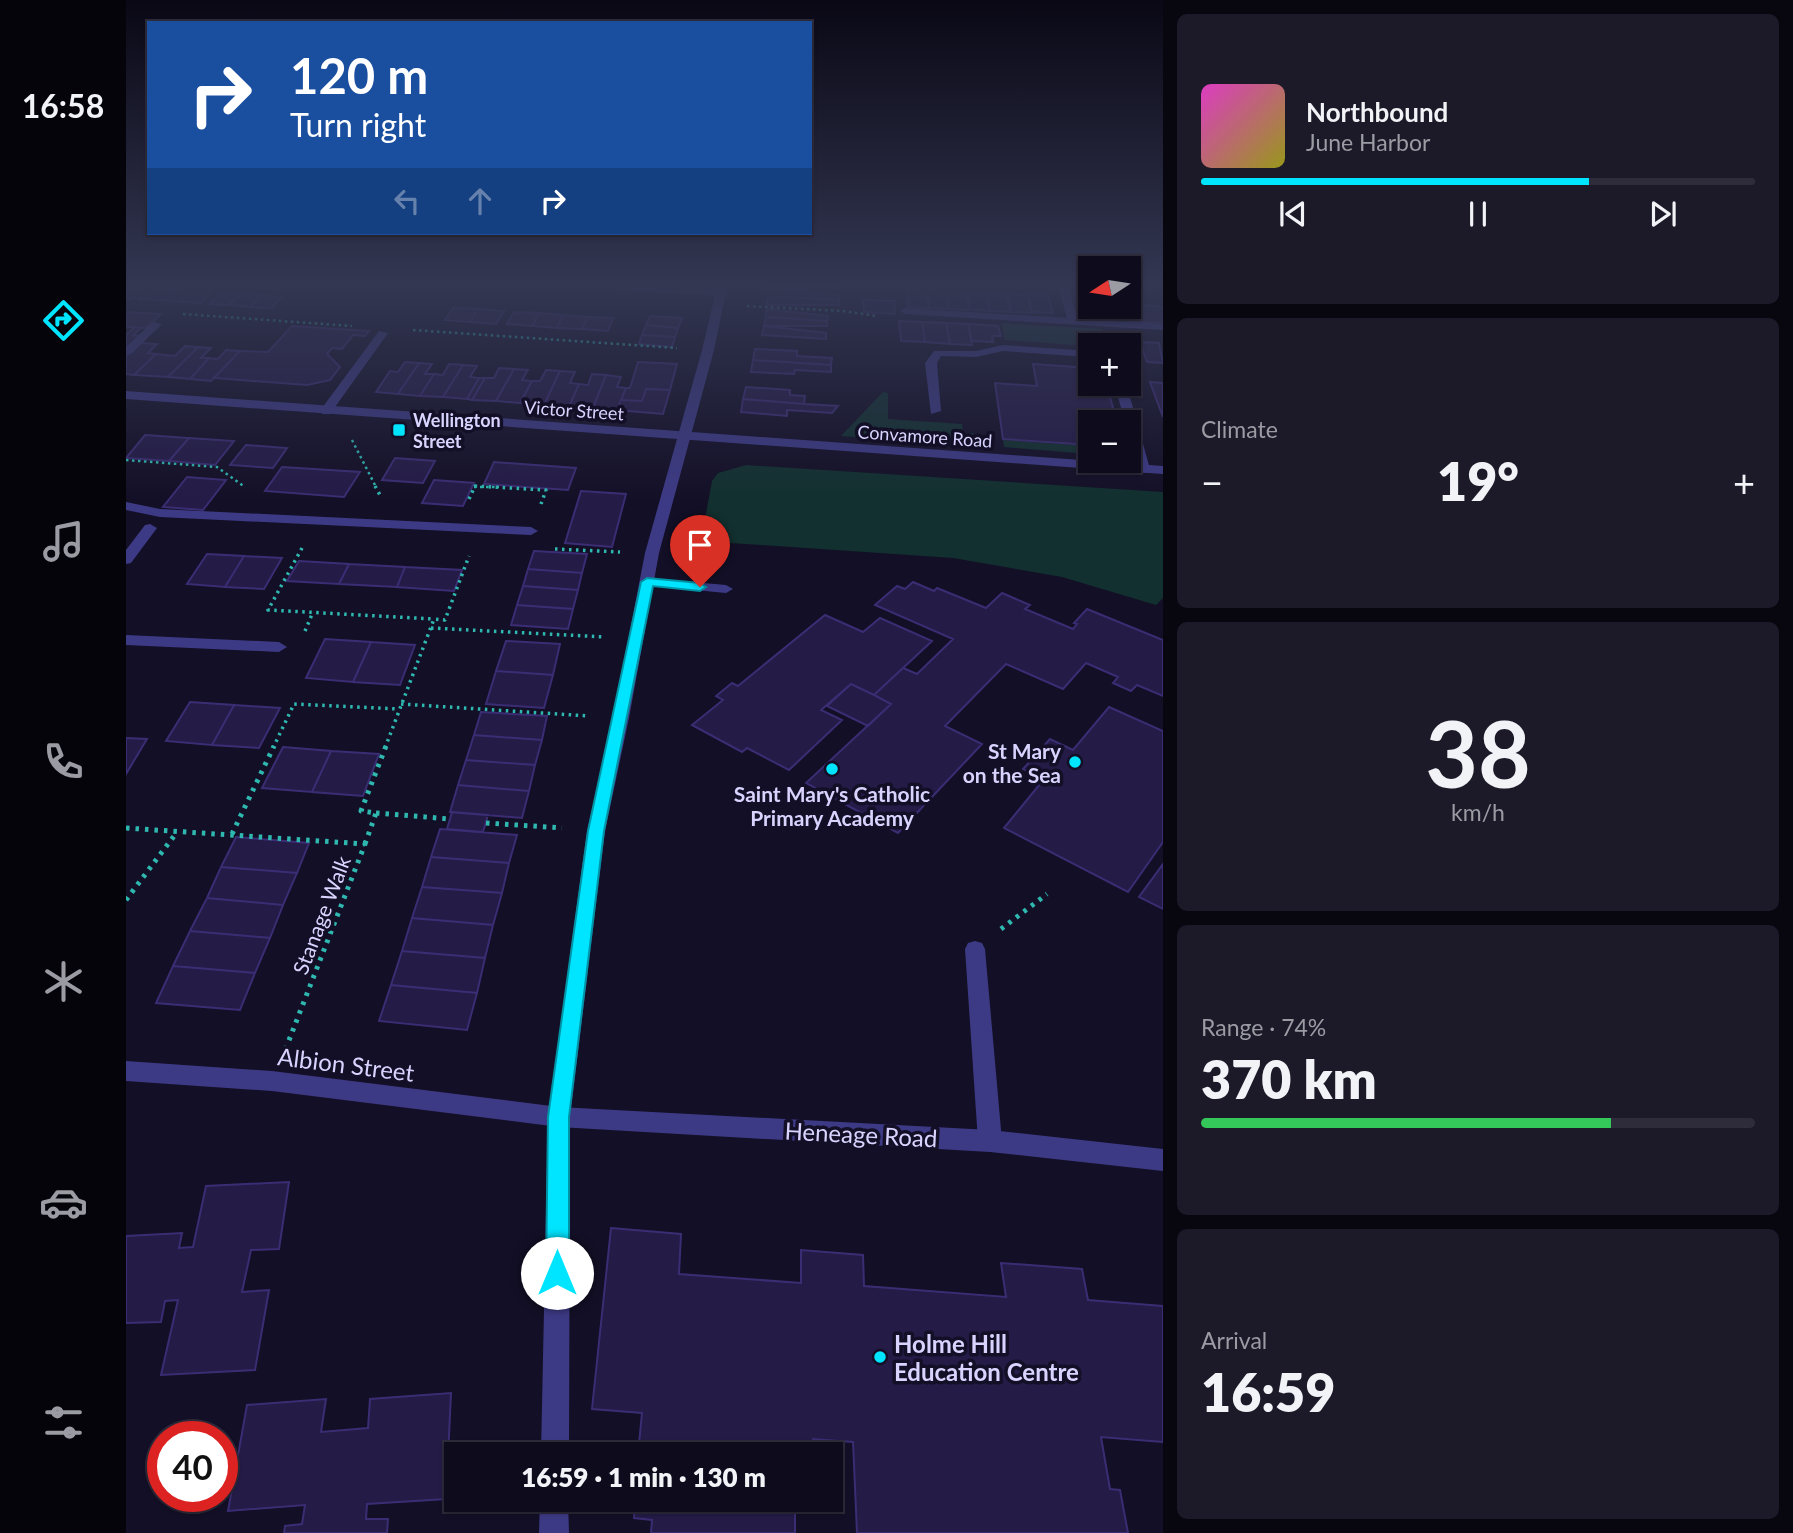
<!DOCTYPE html>
<meta charset="utf-8">
<style>
body{margin:0;font-family:Lato,sans-serif;background:#1c1929;color:#f1f3f6;height:100vh;display:flex;flex-direction:column;font-size:26px;white-space:nowrap}
*{box-sizing:border-box;margin:0}
p{font-size:23px;color:#9b9ba3}
.icon{flex:none;width:38px;height:38px;fill:none;stroke:currentColor;stroke-width:2;stroke-linecap:round;stroke-linejoin:round}
.map{position:relative;flex:1;overflow:hidden}
.sheet{display:flex;flex-direction:column;gap:14px;padding:14px;background:#08060f;width:630px}
.sheet>*{flex:none}
.top-card{position:absolute;left:21px;top:21px;width:665px;height:214px;border-radius:0px;box-shadow:0 2px 5px #0004,0 0 0 2px #2e2b3b;background:#1a4fa0;color:#fff;overflow:hidden}
.needle{width:46px;rotate:258deg}
.buttons{position:absolute;left:952px;top:256px;display:grid;gap:14px}
.buttons a{display:grid;place-items:center;width:63px;height:63px;border-radius:0px;background:#0e0b1c;box-shadow:0 2px 5px #0004,0 0 0 2px #2e2b3b;font-size:35px}
.speed{position:absolute;left:21px;top:1421px;display:flex;gap:14px;font-size:35px;font-weight:700;text-align:center}
.speed>*{display:grid;place-content:center;width:91px;height:91px;border-radius:50%;background:#0e0b1c;box-shadow:0 2px 5px #0004,0 0 0 2px #2e2b3b;line-height:1}
.speed .limit{border:10px solid #d22;background:#fff;color:#111}
.pin{position:absolute;display:grid;place-items:center;width:60px;height:60px;color:#fff;margin:-72px -30px;border-radius:50% 50% 50% 0;rotate:-45deg;box-shadow:0 0 7px #0007}
.pin .icon{rotate:45deg}
.me{position:absolute;width:77px;margin:-38px;rotate:0deg;stroke-linejoin:round;filter:drop-shadow(0 0 5px #0008)}
.turn{display:flex;align-items:center;gap:24px;height:147px;padding:0 28px;font-size:32px}
.turn .icon{width:91px;height:91px;stroke-width:2.5}
.turn b{display:block;font-size:49px;line-height:60px}
.lanes{display:flex;align-items:center;height:66px;padding:0 28px;background:#0003;justify-content:center;gap:35px;direction:ltr}
.lanes .off{opacity:.35}
.big{font-size:52px;font-weight:800;line-height:1.1}
.sheet .widget{flex:1;display:flex;flex-direction:column;justify-content:center;gap:10px;min-width:0;padding:0 24px;border-radius:10px;background:#1c1929}
.sheet .dial{align-items:center;gap:0}
.dial b{font-size:91px;line-height:1}
.song{display:flex;align-items:center;gap:21px}
.cover{width:84px;height:84px;border-radius:10px;background:linear-gradient(135deg,hsl(310 70% 55%),hsl(60 70% 35%))}
.played{height:7px;border-radius:4px;background:linear-gradient(90deg,#00e5ff 70%,#2e2b3b 70%)}
.keys{display:flex;justify-content:space-around;direction:ltr}
.heat{display:flex;justify-content:space-between;align-items:center;font-size:38px;direction:ltr}
.charge{height:10px;border-radius:5px;background:linear-gradient(90deg,#34c759 74%,#2e2b3b 0)}
.trip{position:absolute;left:318px;top:1442px;width:399px;height:70px;border-radius:0px;background:#0e0b1c;box-shadow:0 2px 5px #0004,0 0 0 2px #2e2b3b;font-weight:800;line-height:70px;text-align:center}
main{display:flex;flex:1;min-height:0}
.tab-bar{display:flex;flex-direction:column;width:126px;justify-content:space-around;align-items:center;background:#06040b;color:#9b9ba3}
.tab-bar .icon{width:49px;height:49px}
.tab-bar .current{color:#00e5ff}
.tab-bar b{font-size:32px;color:#f1f3f6}
.map>svg:first-child{display:block}
</style>
<main>
<nav class="tab-bar">
<b>16:58</b>
<svg class="icon current" aria-label="directions" viewBox="0 0 24 24"><path d="M12 3l9 9-9 9-9-9zM9 14v-3h6M13 9l2 2-2 2"/></svg>
<svg class="icon" aria-label="music" viewBox="0 0 24 24"><path d="M9 18V5l10-2v13"/><circle cx="6" cy="18" r="3"/><circle cx="16" cy="16" r="3"/></svg>
<svg class="icon" aria-label="phone" viewBox="0 0 24 24"><path d="M5 4h4l2 5-3 2q2 4 5 5l2-3 5 2v4C11 20 4 13 5 4z"/></svg>
<svg class="icon" aria-label="climate" viewBox="0 0 24 24"><path d="M12 3v18M4 7l16 10M4 17L20 7"/></svg>
<svg class="icon" aria-label="car" viewBox="0 0 24 24"><path d="M5 17H2v-5l4-1 3-4h7l3 4 3 1v5h-3M9 17h6M6 11h13"/><circle cx="7" cy="17" r="2"/><circle cx="17" cy="17" r="2"/></svg>
<svg class="icon" aria-label="filters" viewBox="0 0 24 24"><path d="M4 7h16M4 17h16"/><circle cx="9" cy="7" r="2"/><circle cx="15" cy="17" r="2"/></svg>
</nav>
<div class="map">
<svg width="1037" height="1533" viewBox="0 0 1037 1533">
<rect width="100%" height="100%" fill="#130f26"/>
<path fill="#12302f" d="M 875,323 L 975,329 L 979,341 L 964,346 L 879,340 Z
M 757,392 L 762,393 L 762,419 L 836,424 L 837,433 L 847,433 L 849,445 L 715,436 Z
M 877,440 L 964,446 L 964,454 L 878,447 Z
M 620,465 L 1037,492 L 1037,598 L 1030,605 L 936,577 L 827,558 L 575,541 L 586,481 L 592,473 Z"/>
<path fill="#241b47" stroke="#3b2d73" stroke-width="2" d="M 643,287 L 713,287 L 713,288 L 680,287 L 680,290 Z
M 0,288 L 18,289 L 6,299 L 0,299 Z
M 26,288 L 46,289 L 33,300 L 13,299 Z
M 643,288 L 713,295 L 713,300 L 642,296 Z
M 46,289 L 66,291 L 54,302 L 33,300 Z
M 781,289 L 801,291 L 803,308 L 782,307 Z
M 801,290 L 821,292 L 823,309 L 803,308 Z
M 66,291 L 86,292 L 74,303 L 54,302 Z
M 821,291 L 841,293 L 844,310 L 823,309 Z
M 840,292 L 861,294 L 864,311 L 844,310 Z
M 860,292 L 881,295 L 885,312 L 864,311 Z
M 95,293 L 115,294 L 103,305 L 83,304 Z
M 881,293 L 901,296 L 906,313 L 885,312 Z
M 901,293 L 922,295 L 927,313 L 906,312 Z
M 115,294 L 135,295 L 124,307 L 103,305 Z
M 135,295 L 156,297 L 145,308 L 124,307 Z
M 642,296 L 713,300 L 713,305 L 641,305 Z
M 737,300 L 768,301 L 769,314 L 738,312 Z
M 1009,304 L 1037,307 L 1037,323 L 1002,321 L 997,309 L 1011,310 Z
M 327,308 L 352,309 L 344,322 L 319,320 Z
M 352,309 L 378,311 L 370,324 L 344,322 Z
M 641,309 L 702,316 L 701,321 L 640,317 Z
M 0,312 L 35,314 L 20,328 L 0,327 Z
M 388,312 L 413,313 L 406,326 L 381,324 Z
M 413,313 L 437,315 L 431,328 L 406,326 Z
M 437,315 L 462,317 L 456,329 L 431,328 Z
M 524,316 L 556,318 L 552,328 L 520,325 Z
M 462,317 L 487,318 L 482,331 L 456,329 Z
M 640,317 L 701,321 L 701,326 L 638,326 Z
M 773,321 L 796,322 L 799,342 L 775,341 Z
M 796,322 L 820,323 L 824,344 L 799,342 Z
M 820,323 L 842,324 L 846,345 L 824,344 Z
M 842,324 L 872,326 L 875,336 L 866,336 L 867,342 L 846,341 Z
M 520,325 L 552,328 L 549,337 L 516,335 Z
M 166,326 L 243,331 L 239,336 L 227,335 L 216,349 L 206,348 L 201,354 L 214,367 L 204,380 L 181,385 L 88,378 L 114,351 L 142,352 Z
M 638,326 L 700,333 L 700,339 L 636,335 Z
M 9,327 L 15,328 L 7,335 L 16,336 L 0,351 L 0,335 Z
M 516,335 L 549,337 L 546,347 L 513,344 Z
M 1014,342 L 1033,343 L 1037,363 L 1021,362 Z
M 15,343 L 31,344 L 22,353 L 30,354 L 8,375 L 0,374 L 0,356 Z
M 59,346 L 72,347 L 42,377 L 8,375 L 30,354 L 49,356 Z
M 72,347 L 85,348 L 75,358 L 83,358 L 64,379 L 42,377 Z
M 629,349 L 671,351 L 671,356 L 706,358 L 705,365 L 627,360 Z
M 100,350 L 114,351 L 85,381 L 64,379 L 83,358 L 92,359 Z
M 627,360 L 705,365 L 705,372 L 669,370 L 668,374 L 625,372 Z
M 279,362 L 293,363 L 272,394 L 250,392 L 264,371 L 272,372 Z
M 512,362 L 551,364 L 544,390 L 520,389 L 516,401 L 495,400 L 500,388 L 504,388 Z
M 293,363 L 306,364 L 299,374 L 308,374 L 294,396 L 272,394 Z
M 323,364 L 337,365 L 317,397 L 294,396 L 308,374 L 317,375 Z
M 907,364 L 964,368 L 964,383 L 980,383 L 991,422 L 964,422 L 964,445 L 877,439 L 869,383 L 911,386 Z
M 337,365 L 351,366 L 344,377 L 353,378 L 341,399 L 317,397 Z
M 373,368 L 388,369 L 370,401 L 346,400 L 359,378 L 368,378 Z
M 388,369 L 402,370 L 396,380 L 406,381 L 394,403 L 370,401 Z
M 420,370 L 434,371 L 418,405 L 394,403 L 406,381 L 414,381 Z
M 434,371 L 449,372 L 444,383 L 453,384 L 443,407 L 418,405 Z
M 466,374 L 480,375 L 467,408 L 443,407 L 453,384 L 462,385 Z
M 480,375 L 495,377 L 491,387 L 500,388 L 491,410 L 467,408 Z
M 353,378 L 359,378 L 346,400 L 341,399 Z
M 1024,382 L 1037,383 L 1037,417 Z
M 620,387 L 664,390 L 664,395 L 679,396 L 678,404 L 617,399 Z
M 520,389 L 544,390 L 537,414 L 491,410 L 495,400 L 516,401 Z
M 617,399 L 678,404 L 712,406 L 706,413 L 661,410 L 661,416 L 615,412 Z
M 19,435 L 63,438 L 43,461 L 0,458 Z
M 63,438 L 108,441 L 89,465 L 43,461 Z
M 120,445 L 161,448 L 147,468 L 104,465 Z
M 269,458 L 309,461 L 297,483 L 256,480 Z
M 368,462 L 450,468 L 442,490 L 358,484 Z
M 156,467 L 234,472 L 218,497 L 139,491 Z
M 61,477 L 100,480 L 77,510 L 37,507 Z
M 308,480 L 348,483 L 337,506 L 296,503 Z
M 455,491 L 500,494 L 486,547 L 439,543 Z
M 408,551 L 461,554 L 456,573 L 402,569 Z
M 81,554 L 118,556 L 99,587 L 61,584 Z
M 118,556 L 156,558 L 138,589 L 99,587 Z
M 173,561 L 223,564 L 213,584 L 161,581 Z
M 223,564 L 279,567 L 271,587 L 213,584 Z
M 279,567 L 336,570 L 328,591 L 271,587 Z
M 402,569 L 456,573 L 452,590 L 397,586 Z
M 787,582 L 808,591 L 811,588 L 860,608 L 876,593 L 904,605 L 899,609 L 947,629 L 951,624 L 948,623 L 961,609 L 1037,640 L 1037,696 L 1011,685 L 1005,691 L 987,683 L 992,677 L 960,663 L 937,689 L 880,664 L 819,726 L 856,744 L 772,833 L 680,783 L 765,704 L 748,695 L 777,668 L 791,674 L 827,639 L 749,605 L 771,586 L 779,589 Z
M 397,586 L 452,590 L 447,609 L 391,605 Z
M 391,605 L 447,609 L 442,629 L 385,625 Z
M 699,615 L 737,632 L 754,618 L 806,641 L 748,695 L 725,684 L 695,710 L 716,720 L 663,770 L 621,748 L 616,752 L 566,725 L 597,700 L 590,696 L 606,683 L 612,686 Z
M 199,639 L 245,642 L 227,682 L 180,678 Z
M 380,641 L 434,644 L 427,675 L 370,671 Z
M 245,642 L 289,645 L 274,685 L 227,682 Z
M 370,671 L 427,675 L 418,708 L 360,704 Z
M 725,684 L 748,695 L 765,704 L 742,726 L 701,706 Z
M 64,702 L 108,705 L 86,745 L 40,741 Z
M 108,705 L 154,708 L 133,748 L 86,745 Z
M 983,707 L 1037,731 L 1037,842 L 1002,892 L 878,828 L 918,779 L 897,769 L 924,739 L 947,750 Z
M 355,712 L 421,716 L 416,740 L 348,735 Z
M 348,735 L 416,740 L 409,765 L 340,760 Z
M 0,738 L 21,739 L 0,774 Z
M 157,747 L 205,751 L 186,792 L 136,788 Z
M 205,751 L 253,754 L 237,796 L 186,792 Z
M 340,760 L 409,765 L 403,791 L 332,785 Z
M 332,785 L 403,791 L 396,818 L 324,812 Z
M 326,812 L 362,815 L 357,832 L 321,829 Z
M 314,829 L 391,835 L 383,863 L 305,857 Z
M 110,837 L 183,843 L 171,873 L 95,867 Z
M 305,857 L 383,863 L 376,893 L 296,887 Z
M 1037,864 L 1037,909 L 1013,897 Z
M 95,867 L 171,873 L 157,905 L 81,898 Z
M 296,887 L 376,893 L 367,925 L 286,918 Z
M 81,898 L 157,905 L 144,938 L 64,931 Z
M 286,918 L 367,925 L 359,958 L 276,951 Z
M 64,931 L 144,938 L 129,973 L 47,966 Z
M 276,951 L 359,958 L 351,993 L 265,985 Z
M 47,966 L 129,973 L 114,1010 L 30,1003 Z
M 265,985 L 351,993 L 341,1030 L 253,1021 Z
M 163,1182 L 153,1249 L 125,1250 L 116,1292 L 143,1290 L 129,1370 L 35,1375 L 52,1300 L 39,1301 L 35,1322 L 0,1323 L 0,1236 L 56,1233 L 53,1248 L 67,1247 L 80,1186 Z
M 485,1228 L 555,1234 L 553,1274 L 675,1283 L 675,1250 L 737,1255 L 738,1286 L 880,1297 L 875,1263 L 956,1269 L 962,1300 L 1037,1306 L 1037,1442 L 975,1437 L 984,1489 L 994,1490 L 1002,1533 L 731,1533 L 727,1442 L 687,1439 L 687,1454 L 512,1454 L 516,1413 L 466,1409 Z
M 325,1393 L 320,1499 L 241,1504 L 240,1519 L 262,1519 L 261,1533 L 158,1533 L 159,1526 L 176,1524 L 179,1505 L 102,1511 L 121,1405 L 200,1399 L 195,1432 L 242,1428 L 244,1399 Z
M 509,1500 L 688,1500 L 688,1502 L 669,1500 L 669,1533 L 525,1533 L 526,1520 L 508,1518 Z"/>
<g fill="none" stroke-linecap="round" stroke-linejoin="round">
<path stroke="#2fb8b0" stroke-width="2.5" stroke-dasharray="2.5 3.5" stroke-linecap="butt" d="M 621,306 L 717,311 L 751,316
M 57,314 L 226,326
M 287,330 L 551,348
M 226,440 L 250,487
M 0,460 L 91,467 L 119,487
M 348,487 L 373,487"/>
<path stroke="#2fb8b0" stroke-width="3.5" stroke-dasharray="2.5 4.5" stroke-linecap="butt" d="M 249,486 L 254,495
M 343,499 L 349,486 L 420,490 L 415,504
M 176,548 L 142,610 L 308,619
M 429,549 L 494,552
M 305,628 L 479,637
M 179,631 L 187,612
M 275,704 L 463,716
M 147,748 L 168,704 L 273,709
M 259,748 L 308,619 L 319,620 L 343,556"/>
<path stroke="#2fb8b0" stroke-width="5" stroke-dasharray="3.5 6" stroke-linecap="butt" d="M 250,813 L 324,819
M 360,823 L 436,828
M 0,828 L 239,844 L 160,1048
M 106,834 L 148,746
M 239,844 L 250,813 L 235,811 L 260,746
M 0,900 L 51,832
M 875,929 L 921,894"/>
<path fill="#3d3a85" fill-rule="evenodd" d="M 27,322 L 36,324 L 5,354 L 0,355 L 0,347 Z
M 253,331 L 262,333 L 204,414 L 196,414 L 196,408 Z
M 981,332 L 986,335 L 988,345 L 977,345 L 976,335 Z
M 877,345 L 964,351 L 964,357 L 877,351 L 850,357 L 815,356 L 811,363 L 815,411 L 805,414 L 799,363 L 808,351 L 850,351 Z
M 988,383 L 1000,383 L 1024,469 L 1023,472 L 1018,473 L 1012,469 L 1003,437 L 1003,422 L 999,422 Z
M 0,502 L 34,509 L 405,527 L 412,531 L 405,535 L 34,517 L 0,510 Z
M 521,578 L 600,585 L 607,589 L 600,593 L 516,585 L 514,582 Z
M 0,635 L 153,642 L 161,647 L 153,652 L 0,645 Z
M 849,941 L 856,943 L 859,949 L 876,1141 L 872,1148 L 864,1152 L 856,1148 L 852,1141 L 839,949 L 842,943 Z"/>
<path fill="#3d3a85" fill-rule="evenodd" d="M 487,287 L 595,290 L 600,293 L 595,296 L 492,290 Z
M 932,287 L 942,287 L 952,319 L 1037,324 L 1037,330 L 779,314 L 774,311 L 779,308 L 941,318 Z
M 0,391 L 1037,466 L 1037,474 L 0,399 Z
M 24,524 L 31,528 L 5,563 L 0,564 L 0,550 L 19,525 Z
M 0,1061 L 146,1071 L 433,1107 L 864,1130 L 1037,1149 L 1037,1171 L 864,1152 L 433,1127 L 146,1091 L 0,1081 Z"/>
<path fill="#3d3a85" fill-rule="evenodd" d="M 591,287 L 601,287 L 588,350 L 533,553 L 503,718 L 479,831 L 444,1117 L 443,1454 L 415,1454 L 422,1117 L 461,831 L 487,718 L 519,553 L 576,350 Z
M 414,1500 L 442,1500 L 443,1533 L 413,1533 Z"/>
</g>
<linearGradient id="sky" x2="0" y2="1"><stop stop-color="#0a0815"/><stop offset="0.57" stop-color="#333752"/><stop offset="1" stop-color="#333752" stop-opacity="0"/></linearGradient>
<rect width="1037" height="501" fill="url(#sky)"/>
<path fill="#00e5ff" stroke="#0095a6" stroke-width="2" d="M 521,578 L 574,583 L 580,587 L 574,591 L 527,586 L 478,831 L 443,1117 L 443,1273 L 439,1281 L 431,1284 L 423,1281 L 420,1273 L 422,1117 L 462,831 L 515,582 Z"/>
<g fill="#00e5ff" stroke="#130f26" stroke-width="2.5">
<rect x="266" y="423" width="14" height="14" rx="3.5"/>
<circle cx="949" cy="762" r="7"/>
<circle cx="706" cy="769" r="7"/>
<circle cx="754" cy="1357" r="7"/>
</g>
<g text-anchor="middle" dominant-baseline="central" stroke-width="7" stroke-linejoin="round" paint-order="stroke">
<g font-size="18" fill="#d9d4ff" stroke="#130f26">
<text transform="translate(448 410) rotate(4)">Victor Street</text>
<text transform="translate(799 436) rotate(4)">Convamore Road</text>
</g>
<g font-size="18" font-weight="bold" fill="#d9d4ff" stroke="#130f26" text-anchor="start">
<text x="287" y="420">Wellington<tspan x="287" dy="21">Street</tspan></text>
</g>
<g font-size="21" font-weight="bold" fill="#d9d4ff" stroke="#130f26" text-anchor="end">
<text x="935" y="750">St Mary<tspan x="935" dy="24">on the Sea</tspan></text>
<text x="706" y="793" text-anchor="middle">Saint Mary's Catholic<tspan x="706" dy="24">Primary Academy</tspan></text>
</g>
<g font-size="21" fill="#d9d4ff" stroke="#130f26">
<text transform="translate(195 915) rotate(-69)">Stanage Walk</text>
</g>
<g font-size="24" fill="#d9d4ff" stroke="#130f26">
<text transform="translate(220 1064) rotate(7)">Albion Street</text>
<text transform="translate(735 1134) rotate(3)">Heneage Road</text>
</g>
<g font-size="24" font-weight="bold" fill="#d9d4ff" stroke="#130f26" text-anchor="start">
<text x="768" y="1343">Holme Hill<tspan x="768" dy="28">Education Centre</tspan></text>
</g>
</g>
</svg>
<div class="buttons">
<a><svg class="needle" viewBox="-14 -14 28 28"><path d="M0-13l5 13h-10z" fill="#e53935"/><path d="M0 13l5-13h-10z" fill="#9b9ba3"/></svg></a>
<a>+</a>
<a>−</a>
</div>
<div class="speed"><div class="limit">40</div></div>
<div class="pin" style="left:574px;top:587px;background:#d93025"><svg class="icon" aria-label="arrive" viewBox="0 0 24 24"><path d="M6 21V4h12l-3 4 3 4H6"/></svg></div>
<svg class="me" style="left:431px;top:1273px" viewBox="-20 -20 40 40"><circle r="19" fill="#fff"/><path d="M0-13L10 11 0 6-10 11z" fill="#00e5ff"/></svg>
<div class="trip">16:59 · 1 min · 130 m</div>
<div class="top-card">
<div class="turn"><svg class="icon" aria-label="right" viewBox="0 0 24 24"><path d="M7 20v-9h11M14 6l5 5-5 5"/></svg><div><b>120 m</b>Turn right</div></div>
<div class="lanes"><svg class="icon off" aria-label="left" viewBox="0 0 24 24"><path d="M17 20v-9H6M10 6l-5 5 5 5"/></svg><svg class="icon off" aria-label="ahead" viewBox="0 0 24 24"><path d="M12 20V5M6 11l6-6 6 6"/></svg><svg class="icon" aria-label="right" viewBox="0 0 24 24"><path d="M7 20v-9h11M14 6l5 5-5 5"/></svg></div>
</div>
</div>
<section class="sheet">
<div class="widget">
<div class="song"><i class="cover"></i><div><b>Northbound</b><p>June Harbor</p></div></div>
<div class="played"></div>
<div class="keys"><svg class="icon" aria-label="previous" viewBox="0 0 24 24"><path d="M18 5L8 12l10 7zM5 5v14"/></svg><svg class="icon" aria-label="pause" viewBox="0 0 24 24"><path d="M8 5v14M16 5v14"/></svg><svg class="icon" aria-label="next" viewBox="0 0 24 24"><path d="M6 5l10 7-10 7zM19 5v14"/></svg></div>
</div>
<div class="widget"><p>Climate</p>
<div class="heat"><a>−</a><b class="big">19°</b><a>+</a></div>
</div>
<div class="widget dial"><b>38</b><p>km/h</p></div>
<div class="widget"><p>Range · 74%</p><b class="big">370 km</b><div class="charge"></div></div>
<div class="widget"><p>Arrival</p><b class="big">16:59</b></div>
</section>
</main>
